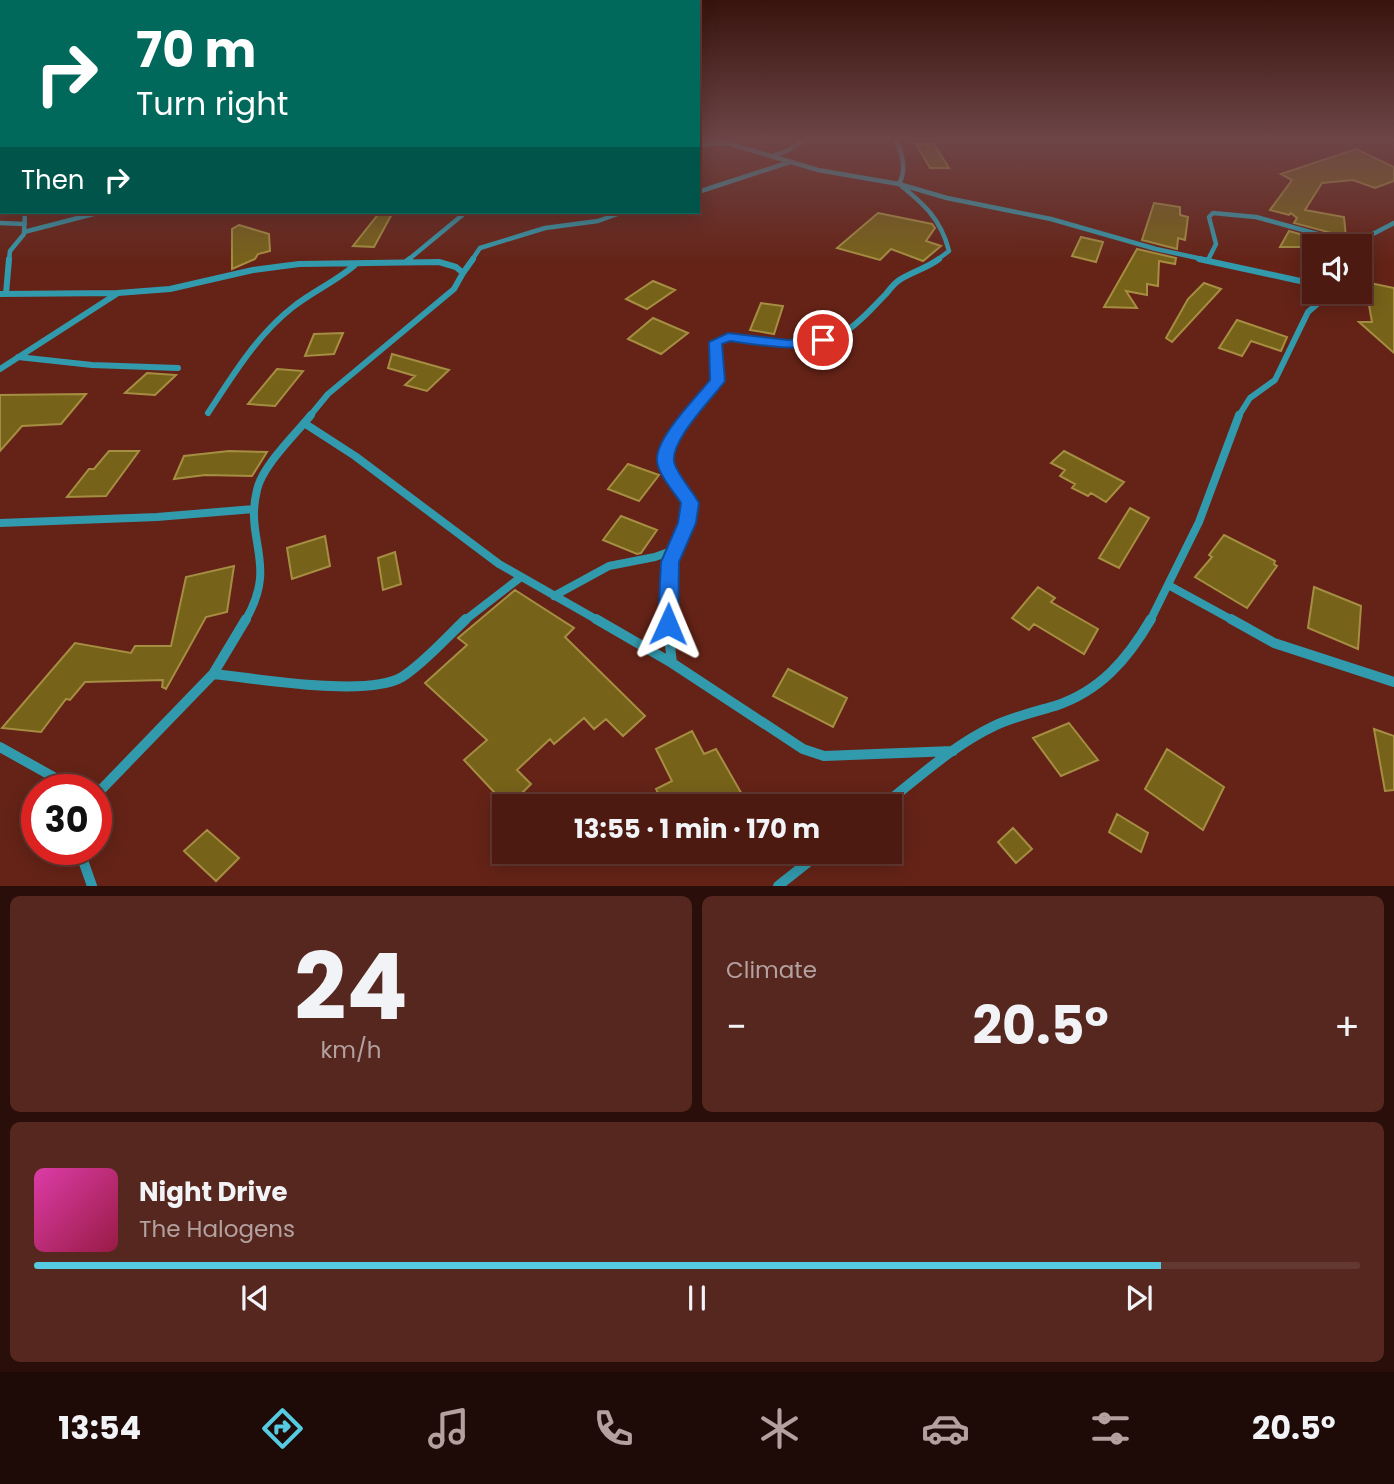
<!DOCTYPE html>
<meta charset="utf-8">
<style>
body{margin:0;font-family:Poppins,sans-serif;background:#56271f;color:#f1f3f6;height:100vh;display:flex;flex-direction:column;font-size:26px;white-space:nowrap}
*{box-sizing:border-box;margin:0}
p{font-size:23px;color:#b2a19f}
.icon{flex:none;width:38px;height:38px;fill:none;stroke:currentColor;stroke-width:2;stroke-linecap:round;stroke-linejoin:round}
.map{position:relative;height:886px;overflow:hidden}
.details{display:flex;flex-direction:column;gap:10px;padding:10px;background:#2a0e09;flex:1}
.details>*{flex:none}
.top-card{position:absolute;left:0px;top:0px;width:700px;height:214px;box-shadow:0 4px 18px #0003,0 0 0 2px #633831;background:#00695c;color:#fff;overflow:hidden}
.buttons{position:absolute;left:1302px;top:234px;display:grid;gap:14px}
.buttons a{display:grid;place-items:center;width:70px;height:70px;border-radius:0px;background:#4c1a11;box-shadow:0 4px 18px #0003,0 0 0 2px #633831;font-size:35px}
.speed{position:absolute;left:21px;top:774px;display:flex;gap:14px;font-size:35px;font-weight:700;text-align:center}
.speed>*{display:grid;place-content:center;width:91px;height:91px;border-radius:50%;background:#4c1a11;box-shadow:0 4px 18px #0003,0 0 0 2px #633831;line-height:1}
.speed .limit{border:10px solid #d22;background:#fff;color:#111}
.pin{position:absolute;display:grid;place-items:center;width:60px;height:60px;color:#fff;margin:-30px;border:4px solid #fff;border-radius:50%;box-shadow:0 2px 7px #0007}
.me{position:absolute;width:77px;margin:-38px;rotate:1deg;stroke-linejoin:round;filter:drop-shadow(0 0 5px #0008)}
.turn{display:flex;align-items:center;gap:24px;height:147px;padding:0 21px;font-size:32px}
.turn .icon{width:91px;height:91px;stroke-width:2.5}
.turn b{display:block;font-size:49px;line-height:60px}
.then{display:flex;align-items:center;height:66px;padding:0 21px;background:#0003;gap:14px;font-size:26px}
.big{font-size:52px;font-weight:700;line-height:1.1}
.details .card{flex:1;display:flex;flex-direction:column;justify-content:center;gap:10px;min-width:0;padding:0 24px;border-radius:10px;background:#56271f}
.details .dial{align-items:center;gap:0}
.dial b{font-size:91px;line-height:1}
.song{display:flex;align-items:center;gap:21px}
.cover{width:84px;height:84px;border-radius:10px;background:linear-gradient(135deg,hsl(320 70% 55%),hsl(340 70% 35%))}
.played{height:7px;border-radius:4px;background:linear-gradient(90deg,#55cae0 85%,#633831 85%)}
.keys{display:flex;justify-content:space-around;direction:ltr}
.heat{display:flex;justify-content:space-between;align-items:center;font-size:38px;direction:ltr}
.details .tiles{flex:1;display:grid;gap:10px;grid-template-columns:1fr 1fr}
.card:last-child{grid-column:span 2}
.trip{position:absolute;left:492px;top:794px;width:410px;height:70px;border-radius:0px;background:#4c1a11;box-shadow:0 4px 18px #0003,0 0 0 2px #633831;font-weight:700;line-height:70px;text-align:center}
.tab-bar{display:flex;height:112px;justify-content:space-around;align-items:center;background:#1e0a07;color:#b2a19f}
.tab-bar .icon{width:49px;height:49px}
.tab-bar .active{color:#55cae0}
.tab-bar b{font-size:32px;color:#f1f3f6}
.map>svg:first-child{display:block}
</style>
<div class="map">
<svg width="1394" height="886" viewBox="0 0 1394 886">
<rect width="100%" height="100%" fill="#652317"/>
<path fill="#776219" stroke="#a58e42" stroke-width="2" d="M 916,144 L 934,144 L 949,168 L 930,168 Z
M 1356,149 L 1394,167 L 1394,181 L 1375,188 L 1353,180 L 1322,183 L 1305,210 L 1344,217 L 1346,237 L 1294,223 L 1297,218 L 1291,213 L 1289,215 L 1270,210 L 1292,180 L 1281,174 Z
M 1154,203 L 1180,207 L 1180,215 L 1188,217 L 1185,240 L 1178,238 L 1177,249 L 1142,240 Z
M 380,212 L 393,212 L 374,247 L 353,246 Z
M 878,213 L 932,224 L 935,228 L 926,241 L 941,246 L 923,261 L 891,249 L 880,260 L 837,248 Z
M 239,225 L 269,234 L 270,251 L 258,254 L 255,259 L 232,269 L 232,229 Z
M 1289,231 L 1346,247 L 1280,247 Z
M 1081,237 L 1103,242 L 1096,262 L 1072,256 Z
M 1137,249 L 1176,258 L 1175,264 L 1159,261 L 1158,286 L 1147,284 L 1147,295 L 1126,291 L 1137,308 L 1104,307 Z
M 653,281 L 675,290 L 647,309 L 626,299 Z
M 1365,282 L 1394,288 L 1394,353 L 1359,322 L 1372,322 Z
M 1204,283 L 1221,289 L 1172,342 L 1166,338 L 1188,299 Z
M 761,303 L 783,306 L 774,334 L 750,330 Z
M 653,318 L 688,333 L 661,354 L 628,339 Z
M 1237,320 L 1287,337 L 1281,351 L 1251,341 L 1242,356 L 1219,348 Z
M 343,333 L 334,354 L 305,356 L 314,334 Z
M 392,354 L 449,370 L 427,391 L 405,385 L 415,376 L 388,368 Z
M 277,369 L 303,371 L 275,406 L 248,404 Z
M 147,373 L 176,375 L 155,395 L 125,393 Z
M 86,394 L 61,424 L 22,426 L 0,451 L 0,395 Z
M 109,451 L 139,451 L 106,496 L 67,497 L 89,469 L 94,469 Z
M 229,451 L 267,452 L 252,476 L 205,475 L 174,479 L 184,456 Z
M 1064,451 L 1124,482 L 1106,502 L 1091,493 L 1088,496 L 1072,488 L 1075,484 L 1060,476 L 1065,470 L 1051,463 Z
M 628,464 L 659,475 L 639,501 L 608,489 Z
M 1130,508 L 1149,518 L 1119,568 L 1099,558 Z
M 621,516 L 657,530 L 641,553 L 637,554 L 603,540 Z
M 1224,535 L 1275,561 L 1274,564 L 1277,566 L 1247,608 L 1195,577 L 1212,557 L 1209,555 Z
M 325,536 L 330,566 L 292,579 L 287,548 Z
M 395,552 L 401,584 L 383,590 L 378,558 Z
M 234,566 L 227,612 L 206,617 L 166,689 L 162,687 L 163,680 L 85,682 L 70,700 L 66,699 L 41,732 L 2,728 L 75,643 L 131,653 L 135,646 L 171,646 L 186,577 Z
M 1038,587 L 1055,598 L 1051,602 L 1098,629 L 1084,654 L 1034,624 L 1029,630 L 1012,618 Z
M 1314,587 L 1361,606 L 1358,649 L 1308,628 Z
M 515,590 L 574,628 L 565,637 L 645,716 L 623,736 L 606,719 L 594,729 L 584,718 L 554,744 L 550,739 L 517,770 L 531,784 L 508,807 L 464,760 L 487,740 L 425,683 L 467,645 L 458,638 Z
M 788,669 L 847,698 L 833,727 L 773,696 Z
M 1069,723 L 1098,760 L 1061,776 L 1033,738 Z
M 1374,729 L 1394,736 L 1394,790 L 1385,791 Z
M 692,731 L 704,754 L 716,749 L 743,796 L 723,807 L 665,807 L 656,789 L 672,781 L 656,749 Z
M 1167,749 L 1224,787 L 1203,830 L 1145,789 Z
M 1117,814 L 1148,833 L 1141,852 L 1109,832 Z
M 1013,828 L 1032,849 L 1016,863 L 998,842 Z
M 207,830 L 239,858 L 216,881 L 184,851 Z"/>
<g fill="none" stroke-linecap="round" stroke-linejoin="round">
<path stroke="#329aad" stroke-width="4.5" d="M 699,139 L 713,141
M 895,139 C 903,154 907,169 899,184 C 924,204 941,219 949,251 L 937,260
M 698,145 L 727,143 L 818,170 L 899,184 L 947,198 L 1051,219 L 1156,249 L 1207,260
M 775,155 L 789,150 L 805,139
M 698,192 L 790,162
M 0,223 L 25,224
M 24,232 L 101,212
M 1360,248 L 1369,236 L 1394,223
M 9,260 L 10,251 L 24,234 L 25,212
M 408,260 L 466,212
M 472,260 L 480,248 L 545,228 L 598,221 L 623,212
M 1208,260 L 1216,244 L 1209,217 L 1213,213 L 1256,217 L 1361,246"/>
<path stroke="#329aad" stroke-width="6" d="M 1199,259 L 1314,284
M 406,262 L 410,259
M 463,273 L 473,259
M 0,294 L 118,293 L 170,289 L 253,270 L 299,264 L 439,262 L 456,267 L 463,273 L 454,289 L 328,394 L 309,417
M 6,294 L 9,259
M 18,357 L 92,365 L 178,368
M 0,369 L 118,293
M 208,413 C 233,375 257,335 293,307 C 313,291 337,281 356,264
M 687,417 L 717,381 L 715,342 C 742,332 777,345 806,343 C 846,341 860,320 886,294 C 890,289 895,282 901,279 C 914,271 927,268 939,259
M 1238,417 L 1250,398 L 1275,380 L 1308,312 L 1331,292"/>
<path stroke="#329aad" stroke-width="8" d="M 304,423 L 355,456 L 499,564 L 599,621
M 0,523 L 157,517 L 254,509
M 1170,586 L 1234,621
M 554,596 L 609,566 L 655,557 L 674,550
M 245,621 C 279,564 244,541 257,490 C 262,466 295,435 311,415
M 464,621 L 521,577
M 667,621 L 669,570 L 690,503 C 664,461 655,459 689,415
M 1150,621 L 1199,522 L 1239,415"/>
<path stroke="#329aad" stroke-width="10" d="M 596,619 L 672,663 L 803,749 L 824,756 L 953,751
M 667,619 L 672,663
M 1231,619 L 1274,643 L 1394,682
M 213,674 C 255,678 367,698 402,677 C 422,665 448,636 466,619
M 0,747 L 75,789
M 96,795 L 213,674 L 246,619
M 881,807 C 917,779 952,746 994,726 C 1013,717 1034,712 1055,706 C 1100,691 1127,660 1151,619
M 79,849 L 92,886
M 778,886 L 821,852"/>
</g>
<linearGradient id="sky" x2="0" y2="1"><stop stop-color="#38130d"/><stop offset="0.53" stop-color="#6d4547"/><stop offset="1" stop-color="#6d4547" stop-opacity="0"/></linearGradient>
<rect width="1394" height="263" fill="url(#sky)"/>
<path fill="#1a73e8" stroke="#114b97" stroke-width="2" d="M 728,333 L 788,340 L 823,336 L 829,340 C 812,355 753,344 730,341 L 722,344 L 725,381 C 713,398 666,444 675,465 C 680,478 692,490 699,503 L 696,523 L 679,562 L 678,624 L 675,630 L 668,633 L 661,630 L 658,624 L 661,562 L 678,523 L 681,503 C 674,492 658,474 657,461 C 655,438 696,398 710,380 L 709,342 Z"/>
</svg>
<div class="buttons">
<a><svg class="icon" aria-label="sound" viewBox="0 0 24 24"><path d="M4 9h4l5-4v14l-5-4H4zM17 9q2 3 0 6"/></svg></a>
</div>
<div class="speed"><div class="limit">30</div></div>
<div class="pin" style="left:823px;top:340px;background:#d93025"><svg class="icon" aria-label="arrive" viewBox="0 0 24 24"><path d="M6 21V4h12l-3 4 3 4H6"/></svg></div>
<svg class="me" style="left:668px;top:624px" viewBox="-20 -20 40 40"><path d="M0-17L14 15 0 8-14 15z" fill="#1a73e8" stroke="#fff" stroke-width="4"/></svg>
<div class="trip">13:55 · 1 min · 170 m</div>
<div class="top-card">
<div class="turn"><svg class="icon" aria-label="right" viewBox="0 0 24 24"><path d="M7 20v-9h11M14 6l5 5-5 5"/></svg><div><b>70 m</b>Turn right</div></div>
<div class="then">Then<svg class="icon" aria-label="right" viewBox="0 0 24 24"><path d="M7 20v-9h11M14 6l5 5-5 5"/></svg></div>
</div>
</div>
<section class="details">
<div class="tiles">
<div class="card dial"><b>24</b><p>km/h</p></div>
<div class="card"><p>Climate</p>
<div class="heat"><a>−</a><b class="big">20.5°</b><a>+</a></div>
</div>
<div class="card">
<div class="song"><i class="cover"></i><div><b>Night Drive</b><p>The Halogens</p></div></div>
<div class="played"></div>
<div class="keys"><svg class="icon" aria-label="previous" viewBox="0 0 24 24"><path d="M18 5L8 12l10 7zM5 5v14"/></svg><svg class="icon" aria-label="pause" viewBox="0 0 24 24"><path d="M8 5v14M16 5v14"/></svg><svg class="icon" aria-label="next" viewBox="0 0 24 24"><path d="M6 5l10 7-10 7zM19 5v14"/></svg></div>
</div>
</div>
</section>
<nav class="tab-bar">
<b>13:54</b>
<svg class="icon active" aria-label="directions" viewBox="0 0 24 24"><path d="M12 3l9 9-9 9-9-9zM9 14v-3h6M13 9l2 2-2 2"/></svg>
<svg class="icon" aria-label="music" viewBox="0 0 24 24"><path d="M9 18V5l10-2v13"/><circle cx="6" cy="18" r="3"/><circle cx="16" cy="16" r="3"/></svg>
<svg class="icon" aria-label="phone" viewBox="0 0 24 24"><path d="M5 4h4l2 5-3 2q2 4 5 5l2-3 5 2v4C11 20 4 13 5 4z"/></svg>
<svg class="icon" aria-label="climate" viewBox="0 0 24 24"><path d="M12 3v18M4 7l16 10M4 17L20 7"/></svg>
<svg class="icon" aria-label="car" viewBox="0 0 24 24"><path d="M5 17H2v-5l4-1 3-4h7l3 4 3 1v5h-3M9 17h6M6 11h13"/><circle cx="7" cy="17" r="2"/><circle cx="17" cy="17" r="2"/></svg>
<svg class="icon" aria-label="filters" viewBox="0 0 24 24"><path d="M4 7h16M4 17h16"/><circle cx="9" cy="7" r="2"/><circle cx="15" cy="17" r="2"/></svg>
<b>20.5°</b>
</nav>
